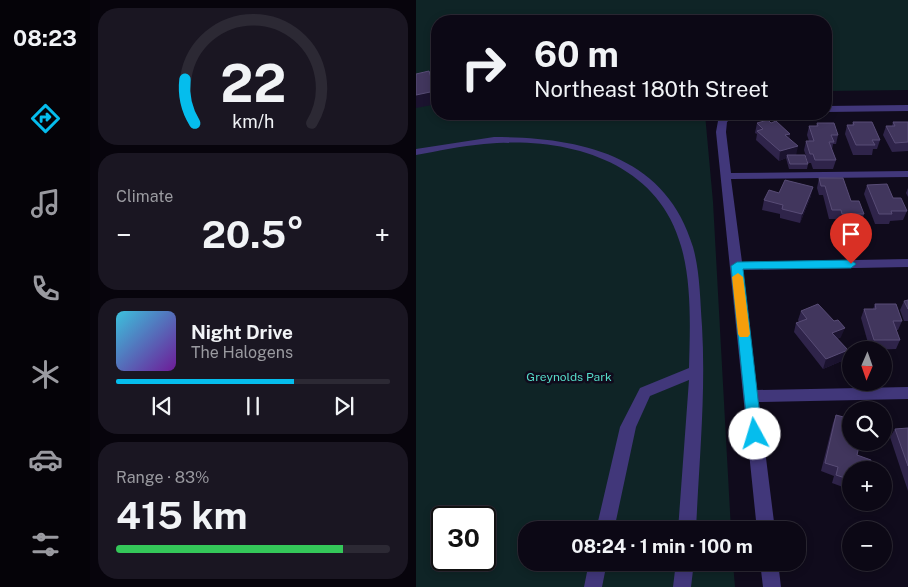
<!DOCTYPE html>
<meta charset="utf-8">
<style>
body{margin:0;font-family:"Public Sans",sans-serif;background:#1a1622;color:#f1f3f6;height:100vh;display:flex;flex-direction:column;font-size:19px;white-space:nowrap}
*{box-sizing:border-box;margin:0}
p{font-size:16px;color:#9a9aa0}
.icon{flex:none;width:28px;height:28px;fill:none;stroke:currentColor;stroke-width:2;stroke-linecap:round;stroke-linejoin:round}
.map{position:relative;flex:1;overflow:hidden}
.details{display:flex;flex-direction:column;gap:8px;padding:8px;background:#07040c;width:326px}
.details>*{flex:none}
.banner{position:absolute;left:15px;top:15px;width:401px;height:105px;border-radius:20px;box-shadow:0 2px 8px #0003,0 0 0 1px #2c2934;background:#0c0815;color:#f1f3f6;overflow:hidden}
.needle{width:32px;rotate:182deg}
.fabs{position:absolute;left:426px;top:341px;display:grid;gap:10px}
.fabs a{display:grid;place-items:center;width:50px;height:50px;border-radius:50%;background:#0c0815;box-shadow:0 2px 8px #0003,0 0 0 1px #2c2934;font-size:25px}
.speed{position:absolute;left:15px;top:506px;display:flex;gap:10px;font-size:25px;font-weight:700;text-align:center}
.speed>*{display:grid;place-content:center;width:65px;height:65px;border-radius:50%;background:#0c0815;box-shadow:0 2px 8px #0003,0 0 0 1px #2c2934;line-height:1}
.speed .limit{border:2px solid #111;border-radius:8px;background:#fff;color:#111}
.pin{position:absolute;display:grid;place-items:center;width:42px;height:42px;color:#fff;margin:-51px -21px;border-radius:50% 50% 50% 0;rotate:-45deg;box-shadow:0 0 5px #0007}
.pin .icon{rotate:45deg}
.me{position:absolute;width:55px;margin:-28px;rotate:354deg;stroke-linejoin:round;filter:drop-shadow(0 0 4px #0008)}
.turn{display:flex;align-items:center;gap:18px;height:105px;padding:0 20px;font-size:22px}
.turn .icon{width:65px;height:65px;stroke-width:2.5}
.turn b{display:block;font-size:35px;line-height:42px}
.big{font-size:38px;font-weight:700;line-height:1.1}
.details .card{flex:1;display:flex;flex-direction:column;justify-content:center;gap:8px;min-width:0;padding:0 18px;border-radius:20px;background:#1a1622}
.details .dial{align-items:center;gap:0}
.dial svg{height:130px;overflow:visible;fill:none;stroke:#2c2934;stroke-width:7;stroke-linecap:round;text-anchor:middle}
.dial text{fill:#f1f3f6;stroke:none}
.song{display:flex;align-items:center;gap:15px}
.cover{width:60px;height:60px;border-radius:8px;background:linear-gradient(135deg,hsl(190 70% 55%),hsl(280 70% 35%))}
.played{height:5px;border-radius:2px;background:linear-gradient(90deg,#05bded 65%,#2c2934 65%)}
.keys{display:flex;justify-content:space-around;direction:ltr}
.heat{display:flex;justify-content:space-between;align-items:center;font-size:28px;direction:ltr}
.charge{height:8px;border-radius:4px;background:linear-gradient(90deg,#34c759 83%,#2c2934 0)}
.trip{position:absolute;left:102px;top:521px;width:288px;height:50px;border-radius:20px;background:#0c0815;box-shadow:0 2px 8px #0003,0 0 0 1px #2c2934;font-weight:700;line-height:50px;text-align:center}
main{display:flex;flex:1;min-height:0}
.menu{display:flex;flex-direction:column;width:90px;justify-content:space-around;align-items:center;background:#050308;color:#9a9aa0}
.menu .icon{width:35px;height:35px}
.menu .current{color:#05bded}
.menu b{font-size:22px;color:#f1f3f6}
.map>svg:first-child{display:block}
</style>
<main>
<nav class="menu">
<b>08:23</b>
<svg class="icon current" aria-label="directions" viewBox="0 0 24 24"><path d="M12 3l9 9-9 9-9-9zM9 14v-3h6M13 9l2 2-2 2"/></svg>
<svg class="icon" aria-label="music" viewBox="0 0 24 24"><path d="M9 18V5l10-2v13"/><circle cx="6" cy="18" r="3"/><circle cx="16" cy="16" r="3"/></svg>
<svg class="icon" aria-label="phone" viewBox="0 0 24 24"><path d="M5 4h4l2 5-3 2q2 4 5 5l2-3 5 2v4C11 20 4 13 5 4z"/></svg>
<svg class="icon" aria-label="climate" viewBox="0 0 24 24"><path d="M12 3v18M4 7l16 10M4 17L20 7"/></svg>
<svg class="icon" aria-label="car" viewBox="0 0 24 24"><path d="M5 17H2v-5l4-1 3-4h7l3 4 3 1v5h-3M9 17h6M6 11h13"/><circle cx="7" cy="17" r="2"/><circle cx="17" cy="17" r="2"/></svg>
<svg class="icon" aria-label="filters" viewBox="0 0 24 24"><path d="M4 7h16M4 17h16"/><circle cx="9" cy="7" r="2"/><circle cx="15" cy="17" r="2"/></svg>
</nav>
<section class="details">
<div class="card dial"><svg viewBox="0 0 100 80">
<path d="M14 69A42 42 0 1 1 86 69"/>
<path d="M14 69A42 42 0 0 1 8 42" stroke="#05bded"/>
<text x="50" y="56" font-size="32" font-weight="700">22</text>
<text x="50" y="72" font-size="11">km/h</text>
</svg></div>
<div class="card"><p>Climate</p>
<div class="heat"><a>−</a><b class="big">20.5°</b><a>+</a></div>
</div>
<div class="card">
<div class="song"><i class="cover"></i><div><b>Night Drive</b><p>The Halogens</p></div></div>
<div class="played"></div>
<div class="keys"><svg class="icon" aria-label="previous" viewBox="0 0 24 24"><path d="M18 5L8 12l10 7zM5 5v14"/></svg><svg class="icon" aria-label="pause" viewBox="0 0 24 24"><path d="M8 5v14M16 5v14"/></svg><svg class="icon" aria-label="next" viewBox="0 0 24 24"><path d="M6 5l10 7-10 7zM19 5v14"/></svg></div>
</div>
<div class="card"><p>Range · 83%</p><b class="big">415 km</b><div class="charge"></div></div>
</section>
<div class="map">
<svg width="492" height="587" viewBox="0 0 492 587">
<rect width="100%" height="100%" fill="#100b1c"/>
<path fill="#0f2426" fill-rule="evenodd" d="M 0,0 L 492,0 L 492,90 L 410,91 L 410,21 L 21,21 L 21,114 L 289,114 L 297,202 L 315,530 L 111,530 L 111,562 L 317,563 L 319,587 L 0,587 ZM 26,518 L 69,518 L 69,560 L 26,560 Z"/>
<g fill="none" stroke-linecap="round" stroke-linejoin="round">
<path fill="#41377a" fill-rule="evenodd" d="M 492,105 L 492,111 L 410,112 L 410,106 Z
M 311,114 L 321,114 L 311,122 L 310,132 L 315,173 L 492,171 L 492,177 L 315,179 L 326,262 L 492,259 L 492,267 L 327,270 L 341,390 L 492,387 L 492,399 L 343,402 L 359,530 L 341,530 L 300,132 L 302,121 Z
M 78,137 C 162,137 250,154 277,247 C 284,272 284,299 286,326 C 290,394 283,462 280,530 L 262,530 L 273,380 L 234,396 L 220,427 L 198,530 L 180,530 L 204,427 L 224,388 L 273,368 C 274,330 276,283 265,246 C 241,159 148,136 68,144 C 45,146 22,151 0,155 L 0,149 Z
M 173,562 L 191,562 L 186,587 L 168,587 Z
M 260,562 L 278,562 L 275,587 L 257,587 Z
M 344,562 L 362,562 L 365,587 L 347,587 Z"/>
</g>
<path fill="#2f244a" d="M 437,122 L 464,140 L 461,149 L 457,149 L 456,155 L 437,155 L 429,134 L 431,125 L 436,125 Z
M 477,122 L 492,122 L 492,151 L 476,152 L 467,135 L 470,126 L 476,126 Z
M 341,123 L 374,134 L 373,139 L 380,155 L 392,164 L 391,169 L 373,169 L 370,158 L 363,161 L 340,140 L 341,134 L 339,133 Z
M 401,123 L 422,135 L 420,144 L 417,144 L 416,150 L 420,160 L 417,169 L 397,169 L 395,163 L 392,163 L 388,150 L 390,141 L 393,141 L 391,135 L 393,126 L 400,126 Z
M 403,178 L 435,201 L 448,214 L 445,224 L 423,224 L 422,219 L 413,219 L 407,195 L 403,195 L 401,188 Z
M 451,185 L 477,198 L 491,211 L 487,220 L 474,221 L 473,224 L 459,224 L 448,194 Z
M 492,188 L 492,197 L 490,193 Z
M 363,193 L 395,196 L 384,223 L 364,218 L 364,214 L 346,210 L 348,200 Z
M 492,300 L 492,321 L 488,321 L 484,310 L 488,301 Z
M 459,304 L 486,321 L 482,330 L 480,330 L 484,340 L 480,349 L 454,350 L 445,318 L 448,309 L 457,309 Z
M 385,311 L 425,337 L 421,339 L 432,350 L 428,360 L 407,369 L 378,332 L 380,323 L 383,322 L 382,320 Z
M 420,415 L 435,470 L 435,490 L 416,483 L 418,476 L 405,471 L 417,423 Z
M 492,428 L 492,491 L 474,437 L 479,429 Z"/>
<path fill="#1b132f" d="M 19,91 L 21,97 L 21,104 L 0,108 L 0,95 Z
M 374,134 L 372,143 L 369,135 Z
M 382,146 L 380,156 L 371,155 L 370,158 L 363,161 L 364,151 Z
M 397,187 L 395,196 L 384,223 L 386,214 Z
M 429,328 L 425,337 L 413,342 L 416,333 Z
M 432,350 L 428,360 L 407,369 L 410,359 Z"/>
<path fill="#41365d" stroke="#584c76" d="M 13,71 L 19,91 L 0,95 L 0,74 Z
M 352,120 L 355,123 L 360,121 L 374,134 L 369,135 L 382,146 L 364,151 L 341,131 L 347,129 L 341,123 Z
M 437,122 L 456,122 L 464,140 L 456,140 L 459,145 L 440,145 L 431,125 L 438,125 Z
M 477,122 L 492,122 L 492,142 L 479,143 L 470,126 L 479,126 Z
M 401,123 L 418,123 L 422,135 L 415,135 L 418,142 L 413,142 L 420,160 L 399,160 L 397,154 L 394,154 L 390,141 L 398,141 L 393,126 L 402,126 Z
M 371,155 L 389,155 L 392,164 L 374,164 Z
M 403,178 L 427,178 L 435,201 L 443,201 L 448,214 L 426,214 L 425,210 L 416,210 L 409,186 L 405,186 Z
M 369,180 L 397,187 L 386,214 L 366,209 L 367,205 L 348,200 L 353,190 L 363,193 Z
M 471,184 L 477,198 L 485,198 L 491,211 L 475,211 L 476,214 L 463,214 L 451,185 Z
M 492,300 L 492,309 L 488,301 Z
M 402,304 L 418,321 L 422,320 L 429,328 L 416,333 L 432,350 L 410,359 L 380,323 L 391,319 L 385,311 Z
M 459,304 L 480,304 L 486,321 L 477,321 L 484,340 L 458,340 L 448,309 L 460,309 Z
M 420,415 L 435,419 L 435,442 L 444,442 L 441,455 L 455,460 L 453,470 L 435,470 L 435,480 L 420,475 L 422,467 L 409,463 Z
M 492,428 L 492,466 L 479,429 Z"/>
<path fill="#05bded" stroke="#037b9a" d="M 435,260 L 440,264 L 435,268 L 327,269 L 346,434 L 344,438 L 339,440 L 334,438 L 332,434 L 315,266 L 321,262 Z"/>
<path fill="#f59e0b" d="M 322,273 L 327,277 L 334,334 L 332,337 L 324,337 L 322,334 L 316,277 Z"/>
<g text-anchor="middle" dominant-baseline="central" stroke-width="5" stroke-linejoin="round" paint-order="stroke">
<g font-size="12" fill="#56dbc8" stroke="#100b1c">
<text x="153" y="377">Greynolds Park</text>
</g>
</g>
</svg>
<div class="fabs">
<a><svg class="needle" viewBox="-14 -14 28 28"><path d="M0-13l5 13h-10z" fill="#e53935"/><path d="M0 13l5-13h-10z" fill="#9a9aa0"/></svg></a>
<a><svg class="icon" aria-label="search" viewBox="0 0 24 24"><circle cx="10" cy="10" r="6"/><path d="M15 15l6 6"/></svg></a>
<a>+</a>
<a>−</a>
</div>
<div class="speed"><div class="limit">30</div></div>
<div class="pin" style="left:435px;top:264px;background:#d93025"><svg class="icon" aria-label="arrive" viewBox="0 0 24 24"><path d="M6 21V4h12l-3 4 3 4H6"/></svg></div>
<svg class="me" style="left:339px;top:434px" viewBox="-20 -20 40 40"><circle r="19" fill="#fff"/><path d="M0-13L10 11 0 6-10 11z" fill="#05bded"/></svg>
<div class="trip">08:24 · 1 min · 100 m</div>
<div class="banner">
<div class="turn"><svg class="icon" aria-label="right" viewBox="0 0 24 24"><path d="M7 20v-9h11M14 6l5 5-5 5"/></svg><div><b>60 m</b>Northeast 180th Street</div></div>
</div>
</div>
</main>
